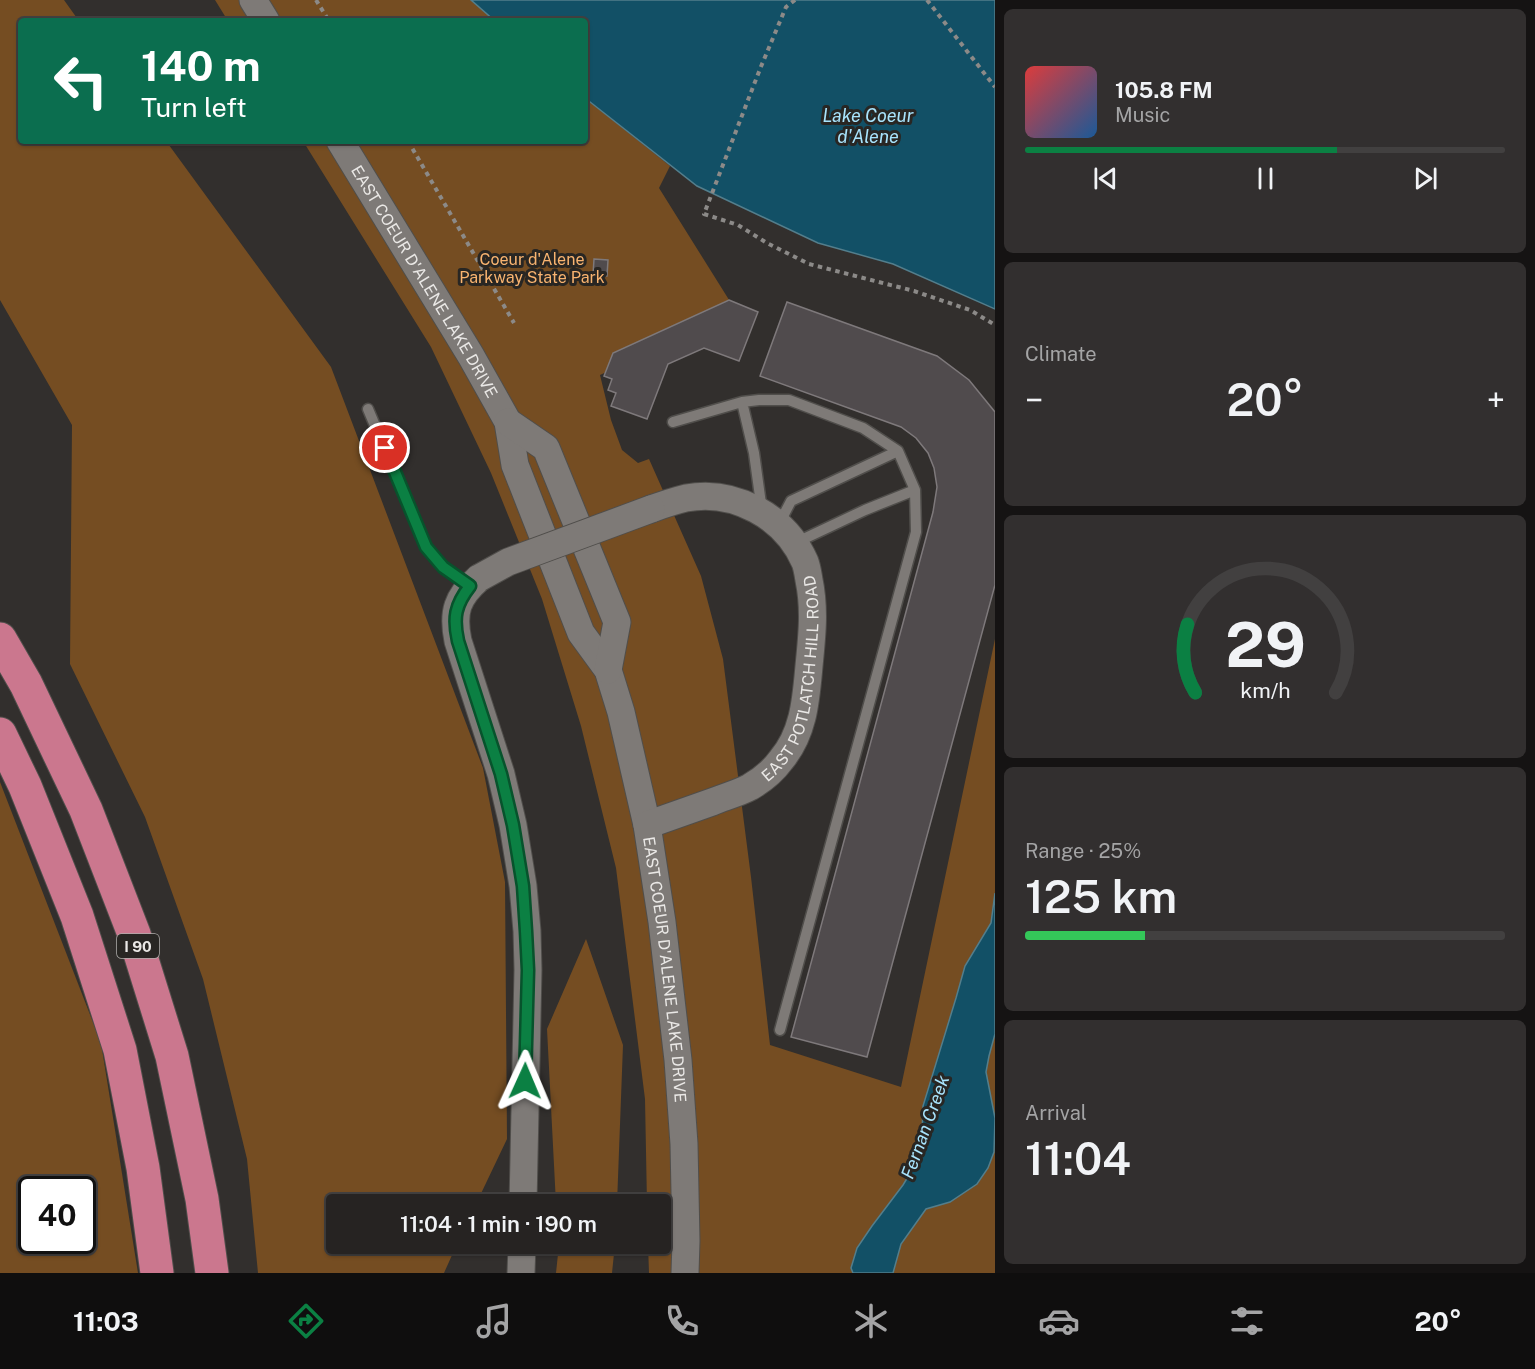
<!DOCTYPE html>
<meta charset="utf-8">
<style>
body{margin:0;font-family:"Public Sans",sans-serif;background:#322f2f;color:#f1f3f6;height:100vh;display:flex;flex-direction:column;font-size:22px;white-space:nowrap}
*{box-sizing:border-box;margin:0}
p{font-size:20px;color:#a4a4a5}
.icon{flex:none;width:33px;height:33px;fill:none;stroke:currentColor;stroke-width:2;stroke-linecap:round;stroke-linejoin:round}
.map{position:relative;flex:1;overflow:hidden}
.sheet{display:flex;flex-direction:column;gap:9px;padding:9px;background:#151313;width:540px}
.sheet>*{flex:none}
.top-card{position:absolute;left:18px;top:18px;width:570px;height:126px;border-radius:6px;box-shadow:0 2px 4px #0004,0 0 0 2px #424040;background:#0b6e4f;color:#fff;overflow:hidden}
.speed{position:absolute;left:18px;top:1176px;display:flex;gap:12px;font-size:30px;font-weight:700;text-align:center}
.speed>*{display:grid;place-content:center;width:78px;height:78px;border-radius:50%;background:#262322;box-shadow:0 2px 4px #0004,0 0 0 2px #424040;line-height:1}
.speed .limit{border:3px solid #111;border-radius:9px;background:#fff;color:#111}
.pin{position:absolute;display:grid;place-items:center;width:51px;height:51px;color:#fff;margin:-26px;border:3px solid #fff;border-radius:50%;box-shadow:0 2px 6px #0007}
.me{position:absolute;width:66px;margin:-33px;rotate:1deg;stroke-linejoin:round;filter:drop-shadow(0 0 4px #0008)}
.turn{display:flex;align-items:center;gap:21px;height:126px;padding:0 24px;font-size:27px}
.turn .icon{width:78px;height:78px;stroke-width:2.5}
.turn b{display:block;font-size:42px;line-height:51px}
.big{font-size:45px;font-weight:600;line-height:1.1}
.sheet .tile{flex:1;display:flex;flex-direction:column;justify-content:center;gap:9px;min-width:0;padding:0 21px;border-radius:9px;background:#322f2f}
.sheet .dial{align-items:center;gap:0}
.dial svg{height:156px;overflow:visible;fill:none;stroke:#424040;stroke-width:7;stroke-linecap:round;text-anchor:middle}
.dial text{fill:#f1f3f6;stroke:none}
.song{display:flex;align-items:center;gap:18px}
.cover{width:72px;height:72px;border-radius:9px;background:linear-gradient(135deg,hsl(0 70% 55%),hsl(210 70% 35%))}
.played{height:6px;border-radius:3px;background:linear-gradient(90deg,#0b8043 65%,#424040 65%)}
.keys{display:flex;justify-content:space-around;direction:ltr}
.heat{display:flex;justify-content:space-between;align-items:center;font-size:33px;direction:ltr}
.charge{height:9px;border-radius:4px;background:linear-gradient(90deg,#34c759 25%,#424040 0)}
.trip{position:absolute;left:326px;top:1194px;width:345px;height:60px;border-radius:6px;background:#262322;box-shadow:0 2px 4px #0004,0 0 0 2px #424040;font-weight:600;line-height:60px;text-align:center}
.dock{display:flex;height:96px;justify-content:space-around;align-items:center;background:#0f0e0e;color:#a4a4a5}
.dock .icon{width:42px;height:42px}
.dock .on{color:#0b8043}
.dock b{font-size:27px;color:#f1f3f6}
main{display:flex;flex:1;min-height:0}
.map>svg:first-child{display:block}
</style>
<main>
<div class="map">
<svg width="995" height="1273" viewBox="0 0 995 1273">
<rect width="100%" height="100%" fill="#322f2d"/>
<path fill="#754d22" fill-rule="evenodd" d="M 0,0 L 64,0 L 79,21 L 21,21 L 21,141 L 166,141 L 331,367 L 483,768 L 505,882 L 507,1139 L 476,1204 L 336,1204 L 336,1244 L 457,1244 L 444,1273 L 258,1273 L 247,1159 L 203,979 L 145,817 L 70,664 L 72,425 L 0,300 Z
M 215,0 L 471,0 L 495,21 L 228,21 Z
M 585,98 L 670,166 L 659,188 L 736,311 L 600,375 L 611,420 L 622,450 L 638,463 L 649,459 L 701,576 L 723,659 L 751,877 L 770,1045 L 901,1087 L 995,639 L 995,1273 L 649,1273 L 648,1244 L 660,1244 L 660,1204 L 647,1204 L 645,1099 L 616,868 L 581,726 L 542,599 L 491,473 L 431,347 L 303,141 L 585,141 Z
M 0,782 L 101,1043 L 138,1273 L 0,1273 ZM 32,1190 L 82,1190 L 82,1240 L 32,1240 Z
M 586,939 L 623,1045 L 617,1204 L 556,1204 L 547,1029 Z
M 558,1244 L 615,1244 L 612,1273 L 556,1273 L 558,1254 Z"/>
<path fill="#125066" stroke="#537e8c" stroke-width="1.5" d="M 471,0 L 995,0 L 995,309 L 893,264 L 818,243 L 697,186 L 585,98 L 585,21 L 495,21 Z
M 995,893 L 995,1034 L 989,1056 L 986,1072 L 995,1118 L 994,1152 L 988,1168 L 977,1184 L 950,1202 L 926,1209 L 901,1244 L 893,1273 L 853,1273 L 851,1268 L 857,1248 L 872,1226 L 903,1185 L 914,1167 L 922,1136 L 923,1106 L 956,998 L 965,966 L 991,923 Z"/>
<path fill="#504b4d" stroke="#7e797b" stroke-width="1.5" d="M 594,259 L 608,260 L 607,276 L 593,275 Z
M 729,300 L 758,312 L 739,361 L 704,348 L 668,364 L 647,419 L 611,406 L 616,393 L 608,390 L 612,379 L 604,376 L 613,353 Z
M 787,302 L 937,356 L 969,380 L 995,412 L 995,585 L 867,1057 L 791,1037 L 933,512 L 937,487 L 934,468 L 928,453 L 916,438 L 901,427 L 760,376 Z"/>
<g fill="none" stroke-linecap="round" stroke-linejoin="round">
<defs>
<path id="service" d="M 742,402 L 754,453 L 762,511
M 368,409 L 426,547 L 443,567 L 470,586
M 673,422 L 742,402 L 759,400 L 789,400 L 863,428 L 898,451 L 915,490 L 916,532 L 780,1030
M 779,524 L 791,501 L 898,451
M 795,543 L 865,510 L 915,490"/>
<g id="tertiary">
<path d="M 253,0 L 266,21"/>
<path id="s1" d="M 340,141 L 471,356 L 508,422 L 515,465 L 581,633 L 608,670 L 621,712 L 647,825 L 662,922 L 678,1060 L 684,1144 L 686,1241 L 685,1273"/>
<path d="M 508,422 L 546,448 L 617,622 L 608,670"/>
<path d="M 479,578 C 457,597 452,612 458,641 L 501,774 L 513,825 L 523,886 L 527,931 L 528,970 L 523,1204"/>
<path id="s2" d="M 647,825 C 669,817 690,810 712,802 C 724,797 739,793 750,787 C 762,780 773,771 781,760 C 804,733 806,699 809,666 C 812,636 815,609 809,580 C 808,574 807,567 805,562 C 785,516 734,489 686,498 C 674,501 662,505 651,509"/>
<path d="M 521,1273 L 522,1244"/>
</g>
<path id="motorway" d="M 0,639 L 26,684 L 86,810 L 134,934 L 172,1056 L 202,1199 L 212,1273
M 0,734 L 25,786 L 77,916 L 120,1050 L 143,1168 L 157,1273"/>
</defs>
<use href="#service" stroke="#504e4b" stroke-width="13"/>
<use href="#tertiary" stroke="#504e4b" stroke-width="29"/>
<use href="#motorway" stroke="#504e4b" stroke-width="35"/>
<path stroke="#8c8a88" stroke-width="4" stroke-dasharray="4.5 4.5" stroke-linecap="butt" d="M 316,0 L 329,21
M 795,0 L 786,7 L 760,69 L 704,214 L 738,225 L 767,243 L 809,264 L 914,291 L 970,310 L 995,325
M 927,0 L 995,87
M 408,141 L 514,323"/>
<use href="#service" stroke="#7e7a77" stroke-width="10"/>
<use href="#tertiary" stroke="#7e7a77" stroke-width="27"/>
<use href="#motorway" stroke="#cb778e" stroke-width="33"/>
<defs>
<path id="tertiary-bridge" d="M 479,578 L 508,562 L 651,509"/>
</defs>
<use href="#tertiary-bridge" stroke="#504e4b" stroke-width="29" stroke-linecap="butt"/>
<use href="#tertiary-bridge" stroke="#7e7a77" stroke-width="27"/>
</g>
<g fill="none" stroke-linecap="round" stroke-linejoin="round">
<defs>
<path id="route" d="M 385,448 L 426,547 L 443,567 L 470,586 C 455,605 453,618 458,641 L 501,774 L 513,825 L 523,886 L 526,931 L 528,970 L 525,1081"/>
</defs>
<use href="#route" stroke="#07532c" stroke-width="15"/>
<use href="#route" stroke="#0b8043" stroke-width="10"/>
</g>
<g text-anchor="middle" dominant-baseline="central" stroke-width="6" stroke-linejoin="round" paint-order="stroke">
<rect fill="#282623" stroke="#b0aeac" stroke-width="1.5" x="117" y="934" width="42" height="24" rx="4.5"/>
<g font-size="15" font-weight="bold" fill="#eae8e6">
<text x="138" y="946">I 90</text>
</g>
<g font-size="16" fill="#f9b470" stroke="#282623">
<text x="532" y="259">Coeur d'Alene<tspan x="532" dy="18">Parkway State Park</tspan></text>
</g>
<g font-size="16" fill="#eae8e6" stroke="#282623">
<text stroke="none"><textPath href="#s1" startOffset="164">EAST COEUR D'ALENE LAKE DRIVE</textPath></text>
<text stroke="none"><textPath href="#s2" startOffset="234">EAST POTLATCH HILL ROAD</textPath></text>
<text stroke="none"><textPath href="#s1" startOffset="903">EAST COEUR D'ALENE LAKE DRIVE</textPath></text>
</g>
<g font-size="18" font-style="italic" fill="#a8e4fd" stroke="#282623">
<text x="868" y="115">Lake Coeur<tspan x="868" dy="21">d'Alene</tspan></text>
<text transform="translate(925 1127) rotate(-70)">Fernan Creek</text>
</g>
</g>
</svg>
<div class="speed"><div class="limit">40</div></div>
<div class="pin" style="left:385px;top:448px;background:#d93025"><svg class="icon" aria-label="arrive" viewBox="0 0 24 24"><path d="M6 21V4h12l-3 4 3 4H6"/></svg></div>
<svg class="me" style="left:525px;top:1081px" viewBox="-20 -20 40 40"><path d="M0-17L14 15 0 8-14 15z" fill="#0b8043" stroke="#fff" stroke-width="4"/></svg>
<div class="trip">11:04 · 1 min · 190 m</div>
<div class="top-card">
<div class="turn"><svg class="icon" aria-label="left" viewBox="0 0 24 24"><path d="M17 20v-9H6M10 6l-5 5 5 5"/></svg><div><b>140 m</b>Turn left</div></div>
</div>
</div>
<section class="sheet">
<div class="tile">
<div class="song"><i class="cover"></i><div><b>105.8 FM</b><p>Music</p></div></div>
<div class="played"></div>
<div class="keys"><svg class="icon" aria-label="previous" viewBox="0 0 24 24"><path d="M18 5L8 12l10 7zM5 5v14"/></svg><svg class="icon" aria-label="pause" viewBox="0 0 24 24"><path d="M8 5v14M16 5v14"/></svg><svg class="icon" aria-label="next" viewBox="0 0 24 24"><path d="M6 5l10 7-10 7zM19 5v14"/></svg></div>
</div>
<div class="tile"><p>Climate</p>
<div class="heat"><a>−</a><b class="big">20°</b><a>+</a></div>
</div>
<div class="tile dial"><svg viewBox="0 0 100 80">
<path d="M14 69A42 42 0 1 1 86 69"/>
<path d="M14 69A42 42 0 0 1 10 34" stroke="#0b8043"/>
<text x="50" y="56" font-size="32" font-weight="700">29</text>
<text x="50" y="72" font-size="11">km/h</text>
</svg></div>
<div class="tile"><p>Range · 25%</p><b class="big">125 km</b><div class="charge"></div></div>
<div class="tile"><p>Arrival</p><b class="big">11:04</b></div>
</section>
</main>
<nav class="dock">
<b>11:03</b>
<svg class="icon on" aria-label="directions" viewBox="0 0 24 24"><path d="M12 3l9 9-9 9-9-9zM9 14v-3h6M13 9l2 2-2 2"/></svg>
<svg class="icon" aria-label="music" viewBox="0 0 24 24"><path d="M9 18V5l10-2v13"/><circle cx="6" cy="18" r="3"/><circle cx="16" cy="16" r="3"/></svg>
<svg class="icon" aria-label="phone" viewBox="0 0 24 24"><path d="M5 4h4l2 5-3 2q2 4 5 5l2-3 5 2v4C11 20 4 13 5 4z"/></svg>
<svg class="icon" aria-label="climate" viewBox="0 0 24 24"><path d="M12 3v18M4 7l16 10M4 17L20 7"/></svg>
<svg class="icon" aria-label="car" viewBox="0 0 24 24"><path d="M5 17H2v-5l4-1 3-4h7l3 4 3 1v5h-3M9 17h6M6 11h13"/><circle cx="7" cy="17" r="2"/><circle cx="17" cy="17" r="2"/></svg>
<svg class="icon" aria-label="filters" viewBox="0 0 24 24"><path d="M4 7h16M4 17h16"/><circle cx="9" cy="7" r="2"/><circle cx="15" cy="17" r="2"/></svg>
<b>20°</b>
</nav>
